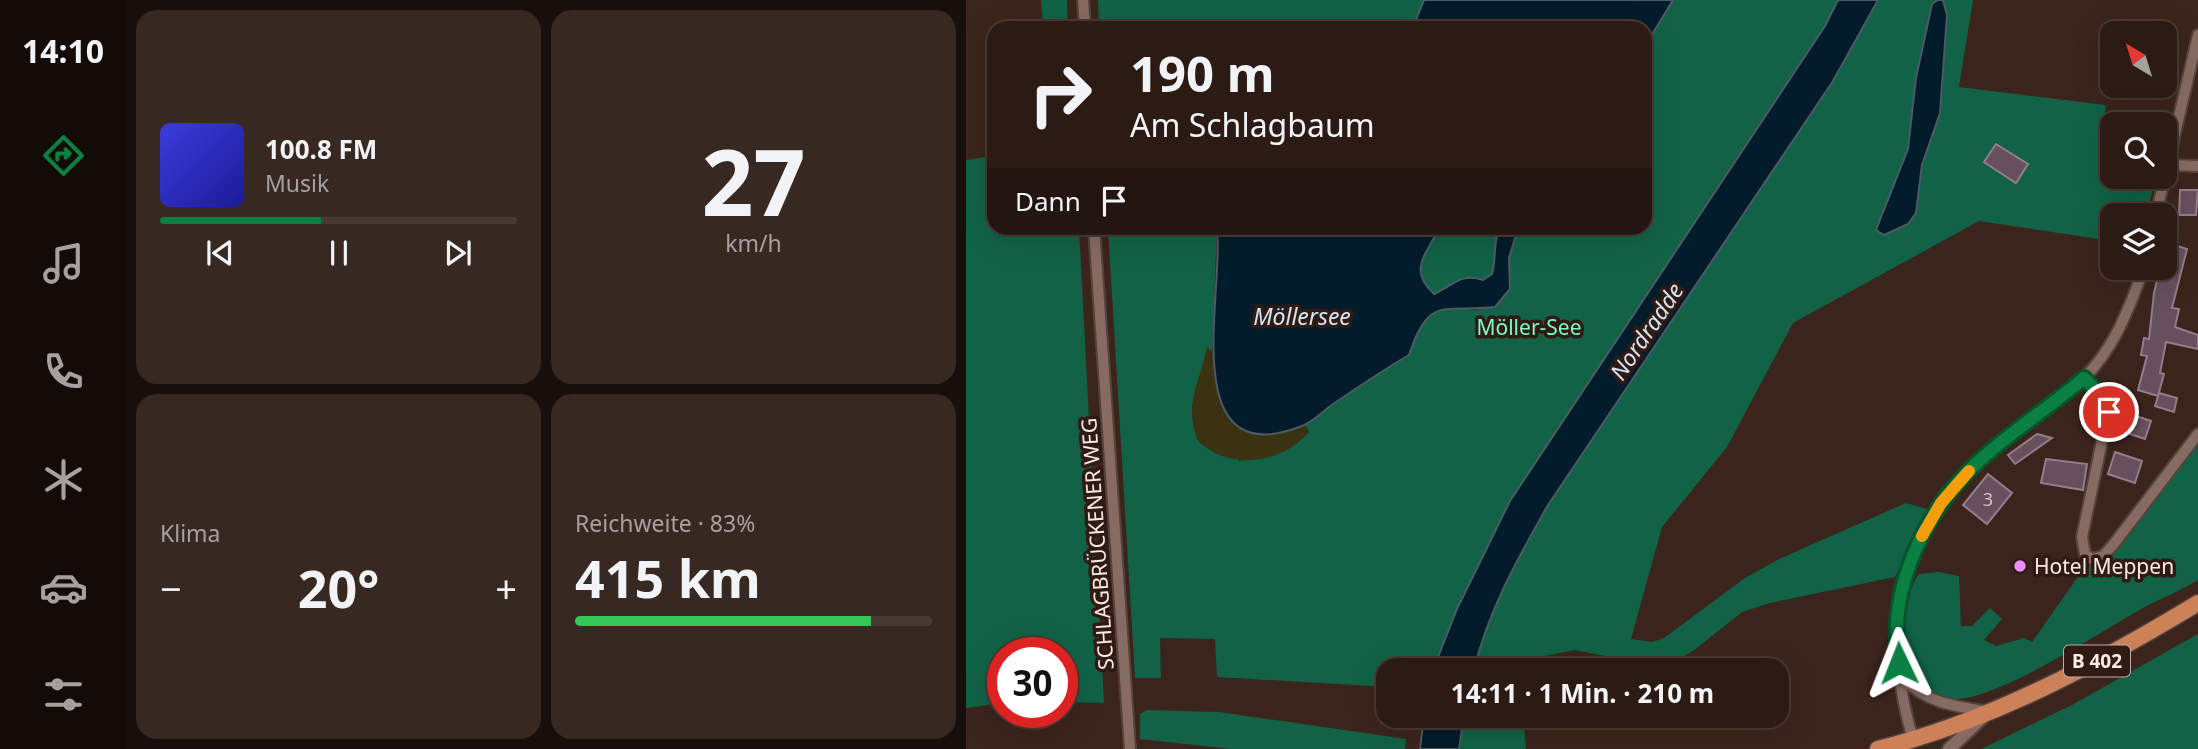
<!DOCTYPE html>
<html lang="de">
<meta charset="utf-8">
<style>
body{margin:0;font-family:"Noto Sans",sans-serif;background:#382822;color:#f1f3f6;height:100vh;display:flex;flex-direction:column;font-size:26px;white-space:nowrap}
*{box-sizing:border-box;margin:0}
p{font-size:23px;color:#a6a1a0}
.icon{flex:none;width:38px;height:38px;fill:none;stroke:currentColor;stroke-width:2;stroke-linecap:round;stroke-linejoin:round}
.map{position:relative;flex:1;overflow:hidden}
.side{display:flex;flex-direction:column;gap:10px;padding:10px;background:#180f0c;width:840px}
.side>*{flex:none}
.hud{position:absolute;left:21px;top:21px;width:665px;height:214px;border-radius:21px;box-shadow:0 7px 28px #0002,0 0 0 2px #483934;background:#2c1b15;color:#f1f3f6;overflow:hidden}
.needle{width:46px;rotate:322deg}
.controls{position:absolute;left:1134px;top:21px;display:grid;gap:14px}
.controls a{display:grid;place-items:center;width:77px;height:77px;border-radius:14px;background:#2c1b15;box-shadow:0 7px 28px #0002,0 0 0 2px #483934;font-size:35px}
.speed{position:absolute;left:21px;top:637px;display:flex;gap:14px;font-size:35px;font-weight:700;text-align:center}
.speed>*{display:grid;place-content:center;width:91px;height:91px;border-radius:50%;background:#2c1b15;box-shadow:0 7px 28px #0002,0 0 0 2px #483934;line-height:1}
.speed .limit{border:10px solid #d22;background:#fff;color:#111}
.pin{position:absolute;display:grid;place-items:center;width:60px;height:60px;color:#fff;margin:-30px;border:4px solid #fff;border-radius:50%;box-shadow:0 2px 7px #0007}
.me{position:absolute;width:77px;margin:-38px;rotate:358deg;stroke-linejoin:round;filter:drop-shadow(0 0 5px #0008)}
.turn{display:flex;align-items:center;gap:24px;height:147px;padding:0 28px;font-size:32px}
.turn .icon{width:91px;height:91px;stroke-width:2.5}
.turn b{display:block;font-size:49px;line-height:60px}
.then{display:flex;align-items:center;height:66px;padding:0 28px;background:#0003;gap:14px;font-size:26px}
.big{font-size:52px;font-weight:700;line-height:1.1}
.side .tile{flex:1;display:flex;flex-direction:column;justify-content:center;gap:10px;min-width:0;padding:0 24px;border-radius:21px;background:#382822}
.side .dial{align-items:center;gap:0}
.dial b{font-size:91px;line-height:1}
.song{display:flex;align-items:center;gap:21px}
.cover{width:84px;height:84px;border-radius:10px;background:linear-gradient(135deg,hsl(240 70% 55%),hsl(240 70% 35%))}
.played{height:7px;border-radius:4px;background:linear-gradient(90deg,#0b8043 45%,#483934 45%)}
.keys{display:flex;justify-content:space-around;direction:ltr}
.heat{display:flex;justify-content:space-between;align-items:center;font-size:38px;direction:ltr}
.charge{height:10px;border-radius:5px;background:linear-gradient(90deg,#34c759 83%,#483934 0)}
.side .tiles{flex:1;display:grid;gap:10px;grid-template-columns:repeat(2,1fr)}
.trip{position:absolute;left:410px;top:658px;width:413px;height:70px;border-radius:21px;background:#2c1b15;box-shadow:0 7px 28px #0002,0 0 0 2px #483934;font-weight:700;line-height:70px;text-align:center}
main{display:flex;flex:1;min-height:0}
.tab-bar{display:flex;flex-direction:column;width:126px;justify-content:space-around;align-items:center;background:#120b08;color:#a6a1a0}
.tab-bar .icon{width:49px;height:49px}
.tab-bar .current{color:#0b8043}
.tab-bar b{font-size:32px;color:#f1f3f6}
.map>svg:first-child{display:block}
</style>
<main>
<nav class="tab-bar">
<b>14:10</b>
<svg class="icon current" aria-label="directions" viewBox="0 0 24 24"><path d="M12 3l9 9-9 9-9-9zM9 14v-3h6M13 9l2 2-2 2"/></svg>
<svg class="icon" aria-label="music" viewBox="0 0 24 24"><path d="M9 18V5l10-2v13"/><circle cx="6" cy="18" r="3"/><circle cx="16" cy="16" r="3"/></svg>
<svg class="icon" aria-label="phone" viewBox="0 0 24 24"><path d="M5 4h4l2 5-3 2q2 4 5 5l2-3 5 2v4C11 20 4 13 5 4z"/></svg>
<svg class="icon" aria-label="climate" viewBox="0 0 24 24"><path d="M12 3v18M4 7l16 10M4 17L20 7"/></svg>
<svg class="icon" aria-label="car" viewBox="0 0 24 24"><path d="M5 17H2v-5l4-1 3-4h7l3 4 3 1v5h-3M9 17h6M6 11h13"/><circle cx="7" cy="17" r="2"/><circle cx="17" cy="17" r="2"/></svg>
<svg class="icon" aria-label="filters" viewBox="0 0 24 24"><path d="M4 7h16M4 17h16"/><circle cx="9" cy="7" r="2"/><circle cx="15" cy="17" r="2"/></svg>
</nav>
<section class="side">
<div class="tiles">
<div class="tile">
<div class="song"><i class="cover"></i><div><b>100.8 FM</b><p>Musik</p></div></div>
<div class="played"></div>
<div class="keys"><svg class="icon" aria-label="previous" viewBox="0 0 24 24"><path d="M18 5L8 12l10 7zM5 5v14"/></svg><svg class="icon" aria-label="pause" viewBox="0 0 24 24"><path d="M8 5v14M16 5v14"/></svg><svg class="icon" aria-label="next" viewBox="0 0 24 24"><path d="M6 5l10 7-10 7zM19 5v14"/></svg></div>
</div>
<div class="tile dial"><b>27</b><p>km/h</p></div>
<div class="tile"><p>Klima</p>
<div class="heat"><a>−</a><b class="big">20°</b><a>+</a></div>
</div>
<div class="tile"><p>Reichweite · 83%</p><b class="big">415 km</b><div class="charge"></div></div>
</div>
</section>
<div class="map">
<svg width="1232" height="749" viewBox="0 0 1232 749">
<rect width="100%" height="100%" fill="#3b241c"/>
<path fill="#116246" d="M 75,0 L 101,0 L 102,28 L 77,28 Z
M 132,0 L 458,0 L 447,28 L 133,28 Z
M 707,0 L 872,0 L 859,26 L 544,501 L 491,609 L 467,670 L 422,670 L 422,687 L 251,677 L 249,639 L 194,638 L 195,678 L 169,678 L 142,228 L 251,228 L 246,352 L 241,348 L 231,388 L 273,461 L 304,456 L 343,432 L 339,425 L 405,378 L 443,355 L 453,325 L 465,315 L 484,307 L 510,310 L 544,289 L 543,258 L 552,228 L 679,228 L 679,46 Z
M 912,0 L 1007,0 L 993,87 L 1140,105 L 1133,163 L 1146,162 L 1146,177 L 1190,177 L 1180,215 L 1146,215 L 1146,241 L 1013,221 L 827,323 L 761,447 L 696,527 L 665,639 L 686,642 L 698,638 L 779,578 L 813,559 L 940,503 L 961,509 L 929,577 L 804,603 L 776,612 L 727,651 L 706,663 L 687,666 L 609,650 L 553,661 L 554,670 L 508,670 C 522,611 552,558 582,505 L 867,81 Z
M 28,156 L 28,228 L 113,228 L 138,703 L 96,702 L 96,653 L 37,653 L 37,703 L 0,708 L 0,160 Z
M 473,228 L 534,228 C 526,244 531,257 526,274 L 517,280 C 497,272 486,286 468,295 C 442,268 461,254 473,228 Z
M 1232,439 L 1232,580 C 1214,591 1194,599 1175,609 C 1131,634 1041,694 993,699 C 967,701 945,681 940,657 C 936,633 938,594 953,574 L 972,572 L 993,576 L 995,626 L 1006,626 L 1024,608 L 1036,619 L 1018,640 L 1030,646 L 1058,638 L 1066,642 L 1121,564 L 1131,562 L 1131,572 Z
M 1232,634 L 1232,749 L 1015,749 L 1106,705 Z
M 181,710 L 253,712 L 440,739 L 439,749 L 265,749 L 174,739 L 174,714 Z
M 498,716 L 557,716 L 560,749 L 493,749 Z"/>
<path fill="#3a3211" d="M 241,347 L 246,352 L 253,391 L 308,434 L 339,425 L 343,432 C 316,464 263,471 232,441 C 217,403 234,384 241,347 Z"/>
<path fill="#021c2b" stroke="#4d5a63" stroke-width="2" d="M 458,0 L 707,0 L 679,46 L 679,28 L 447,28 Z
M 872,0 L 912,0 L 867,81 L 582,505 C 552,558 522,611 508,670 L 467,670 L 491,609 L 544,501 L 859,26 Z
M 972,0 L 977,0 L 981,15 L 974,113 L 956,165 L 950,213 L 942,224 L 918,235 L 910,230 L 942,149 L 950,78 L 966,4 Z
M 251,228 L 473,228 C 461,254 441,269 468,294 C 486,286 496,272 517,280 L 526,274 C 531,257 526,244 534,228 L 552,228 L 543,258 L 544,289 L 529,307 C 478,313 463,294 443,355 C 417,370 392,387 367,404 C 357,411 347,422 336,426 C 208,476 259,289 251,228 Z
M 458,716 L 498,716 L 493,749 L 454,749 Z"/>
<path fill="#66505e" stroke="#957c8c" stroke-width="2" d="M 1030,144 L 1062,164 L 1050,183 L 1018,162 Z
M 1214,190 L 1232,190 L 1230,215 L 1213,215 Z
M 1201,243 L 1221,249 L 1206,308 L 1213,309 L 1209,327 L 1232,335 L 1232,349 L 1200,342 L 1194,373 L 1198,374 L 1192,396 L 1172,390 L 1181,356 L 1175,355 L 1178,338 L 1183,339 L 1188,293 L 1192,276 L 1199,277 Z
M 1193,393 L 1211,398 L 1208,412 L 1189,406 Z
M 1164,414 L 1185,421 L 1179,439 L 1158,432 Z
M 1071,434 L 1086,438 L 1049,464 L 1042,455 Z
M 1149,452 L 1176,461 L 1169,483 L 1142,474 Z
M 1080,459 L 1121,464 L 1117,490 L 1075,483 Z
M 1022,474 L 1046,493 L 1021,524 L 997,505 Z"/>
<g fill="none" stroke-linecap="round" stroke-linejoin="round">
<defs>
<path id="minor" d="M 117,0 L 119,28
M 1202,165 L 1232,166
M 1190,215 L 1232,35
M 128,228 L 164,749
M 1118,378 L 1139,400 L 1142,412 L 1116,537 L 1119,554 L 1126,559 L 1137,556 L 1147,545 L 1232,434
M 935,677 C 960,702 985,706 1019,711
M 947,739 C 916,636 931,536 1013,461 C 1046,431 1086,410 1117,379 C 1149,348 1163,308 1178,268"/>
<path id="tertiary" d="M 983,749 L 1018,716"/>
<path id="primary" d="M 912,749 C 1025,721 1133,663 1232,603"/>
</defs>
<use href="#minor" stroke="#55423c" stroke-width="14"/>
<use href="#tertiary" stroke="#55423c" stroke-width="16"/>
<use href="#primary" stroke="#55423c" stroke-width="19"/>
<use href="#minor" stroke="#866b62" stroke-width="10"/>
<use href="#tertiary" stroke="#866b62" stroke-width="12"/>
<use href="#primary" stroke="#cd8159" stroke-width="16"/>
</g>
<g fill="none" stroke-linecap="round" stroke-linejoin="round">
<defs>
<path id="route" d="M 933,663 C 921,589 959,510 1013,461 C 1046,431 1084,407 1118,378 L 1139,400 L 1143,412"/>
</defs>
<use href="#route" stroke="#07532c" stroke-width="18"/>
<use href="#route" stroke="#0b8043" stroke-width="12"/>
<path stroke="#f59e0b" stroke-width="12" d="M 956,536 L 975,503 L 1003,471"/>
</g>
<circle fill="#ea8dfd" stroke="#301a13" stroke-width="2.5" cx="1054" cy="566" r="7"/>
<g text-anchor="middle" dominant-baseline="central" stroke-width="7" stroke-linejoin="round" paint-order="stroke">
<g font-size="18" fill="#d6c4c3">
<text x="1022" y="499">3</text>
</g>
<rect fill="#301a13" stroke="#beaca6" stroke-width="2" x="1098" y="645.5" width="66" height="31" rx="5"/>
<g font-size="19" font-weight="bold" fill="#fbebe5">
<text x="1131" y="661">B 402</text>
</g>
<g font-size="21" fill="#79fcc8" stroke="#301a13">
<text x="563" y="327">Möller-See</text>
</g>
<g font-size="21" fill="#fbebe5" stroke="#301a13">
<text transform="translate(131 544) rotate(-94)">SCHLAGBRÜCKENER WEG</text>
</g>
<g font-size="21" fill="#fbebe5" stroke="#301a13" text-anchor="start">
<text x="1068" y="566">Hotel Meppen</text>
</g>
<g font-size="23" font-style="italic" fill="#d2e5f3" stroke="#301a13">
<text x="336" y="316">Möllersee</text>
<text transform="translate(680 331) rotate(-56)">Nordradde</text>
</g>
</g>
</svg>
<div class="controls">
<a><svg class="needle" viewBox="-14 -14 28 28"><path d="M0-13l5 13h-10z" fill="#e53935"/><path d="M0 13l5-13h-10z" fill="#a6a1a0"/></svg></a>
<a><svg class="icon" aria-label="search" viewBox="0 0 24 24"><circle cx="10" cy="10" r="6"/><path d="M15 15l6 6"/></svg></a>
<a><svg class="icon" aria-label="layers" viewBox="0 0 24 24"><path d="M12 4l9 5-9 5-9-5zM3 14l9 5 9-5"/></svg></a>
</div>
<div class="speed"><div class="limit">30</div></div>
<div class="pin" style="left:1143px;top:412px;background:#d93025"><svg class="icon" aria-label="arrive" viewBox="0 0 24 24"><path d="M6 21V4h12l-3 4 3 4H6"/></svg></div>
<svg class="me" style="left:933px;top:663px" viewBox="-20 -20 40 40"><path d="M0-17L14 15 0 8-14 15z" fill="#0b8043" stroke="#fff" stroke-width="4"/></svg>
<div class="trip">14:11 · 1 Min. · 210 m</div>
<div class="hud">
<div class="turn"><svg class="icon" aria-label="right" viewBox="0 0 24 24"><path d="M7 20v-9h11M14 6l5 5-5 5"/></svg><div><b>190 m</b>Am Schlagbaum</div></div>
<div class="then">Dann<svg class="icon" aria-label="arrive" viewBox="0 0 24 24"><path d="M6 21V4h12l-3 4 3 4H6"/></svg></div>
</div>
</div>
</main>
